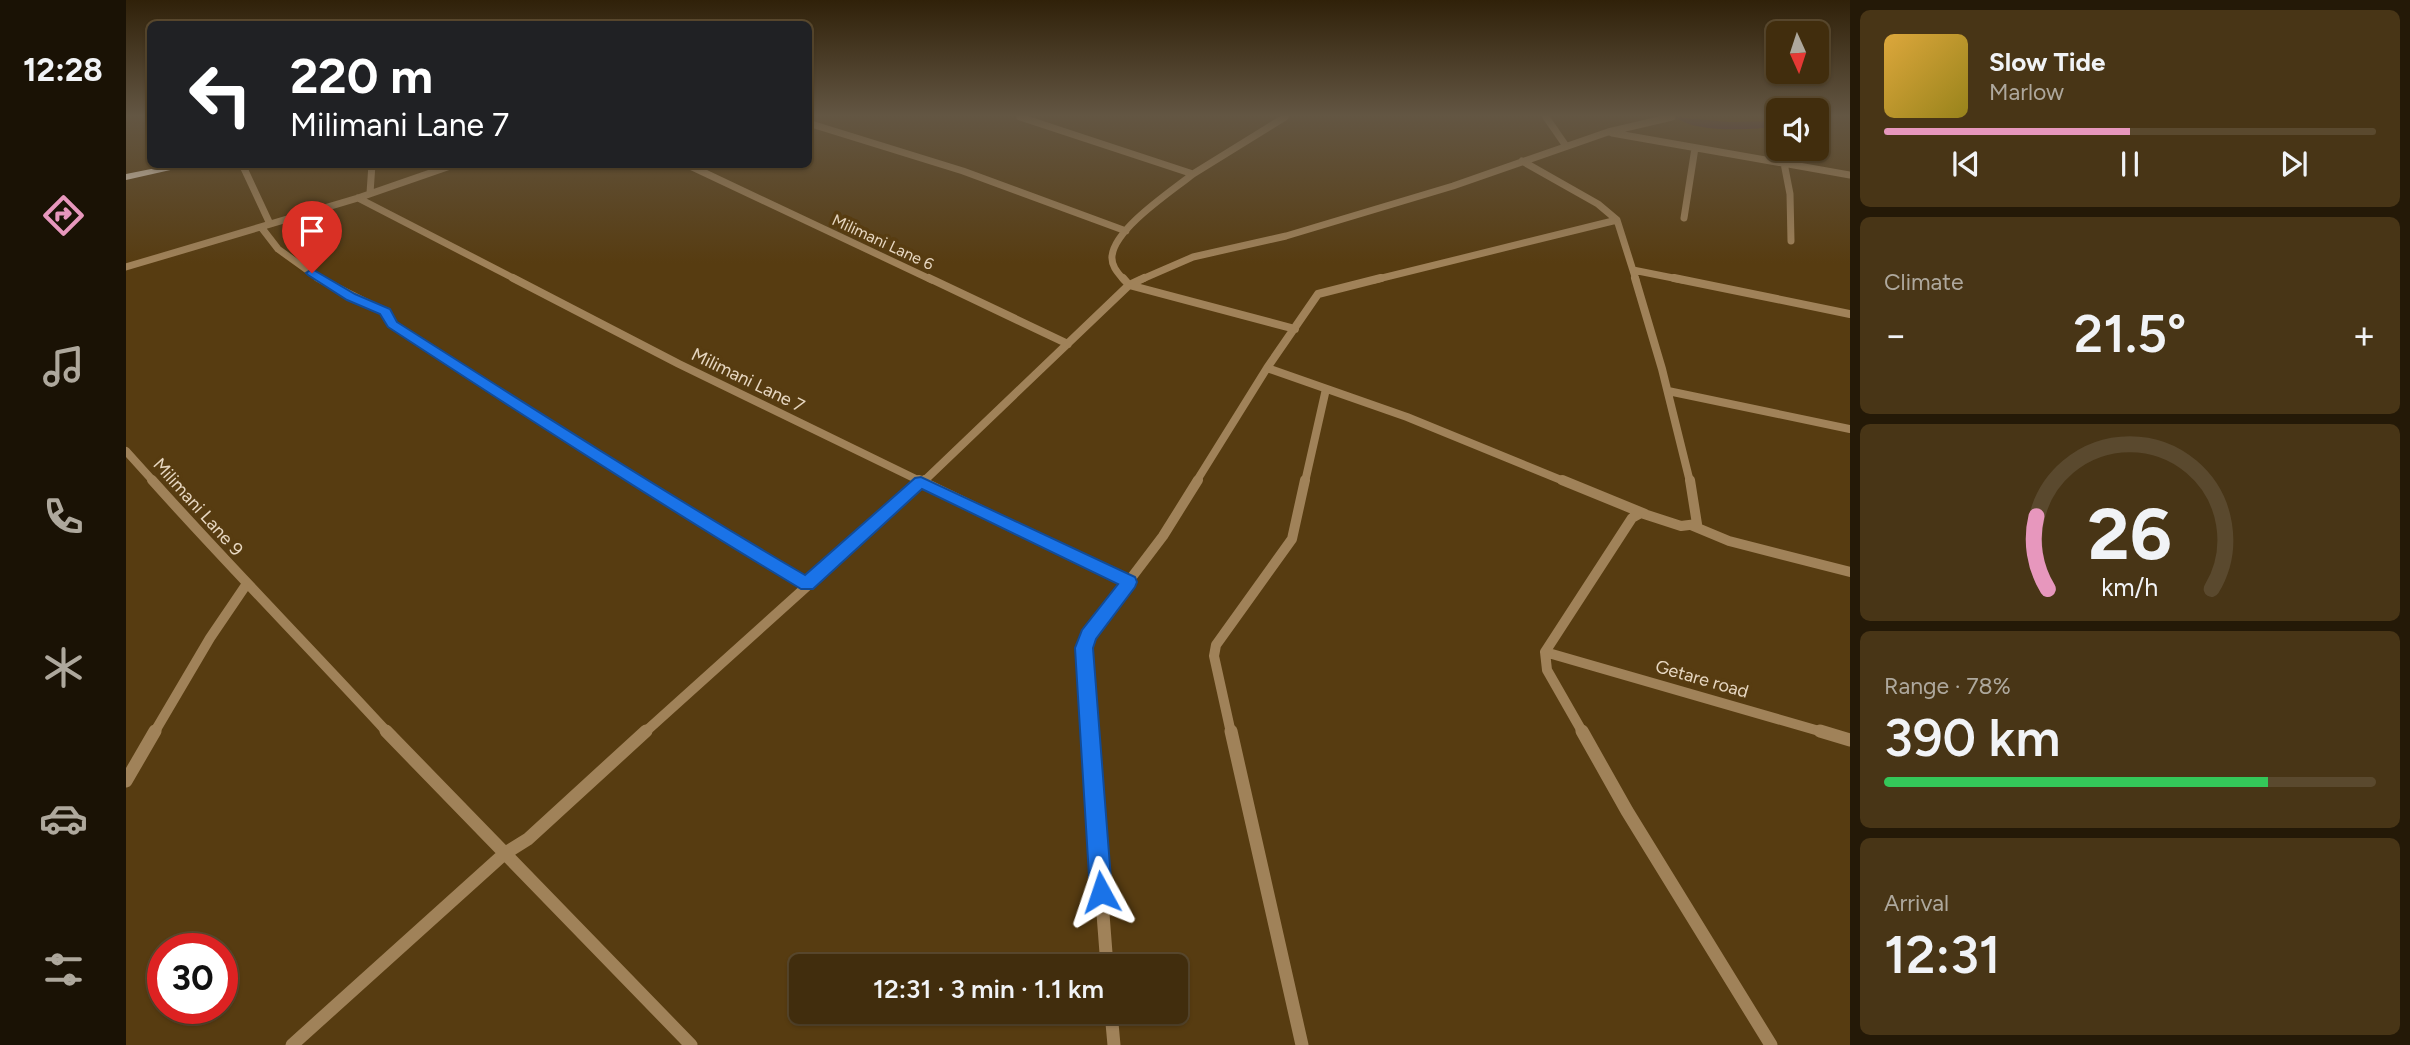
<!DOCTYPE html>
<meta charset="utf-8">
<style>
body{margin:0;font-family:Figtree,sans-serif;background:#483516;color:#f1f3f6;height:100vh;display:flex;flex-direction:column;font-size:26px;white-space:nowrap}
*{box-sizing:border-box;margin:0}
p{font-size:23px;color:#aea89d}
.icon{flex:none;width:38px;height:38px;fill:none;stroke:currentColor;stroke-width:2;stroke-linecap:round;stroke-linejoin:round}
.map{position:relative;flex:1;overflow:hidden}
.side{display:flex;flex-direction:column;gap:10px;padding:10px;background:#241907;width:560px}
.side>*{flex:none}
.hud{position:absolute;left:21px;top:21px;width:665px;height:147px;border-radius:10px;box-shadow:0 2px 5px #0004,0 0 0 2px #5a492e;background:#202124;color:#fff;overflow:hidden}
.needle{width:46px;rotate:177deg}
.tools{position:absolute;left:1640px;top:21px;display:grid;gap:14px}
.tools a{display:grid;place-items:center;width:63px;height:63px;border-radius:10px;background:#412d0d;box-shadow:0 2px 5px #0004,0 0 0 2px #5a492e;font-size:35px}
.speed{position:absolute;left:21px;top:933px;display:flex;gap:14px;font-size:35px;font-weight:700;text-align:center}
.speed>*{display:grid;place-content:center;width:91px;height:91px;border-radius:50%;background:#412d0d;box-shadow:0 2px 5px #0004,0 0 0 2px #5a492e;line-height:1}
.speed .limit{border:10px solid #d22;background:#fff;color:#111}
.pin{position:absolute;display:grid;place-items:center;width:60px;height:60px;color:#fff;margin:-72px -30px;border-radius:50% 50% 50% 0;rotate:-45deg;box-shadow:0 0 7px #0007}
.pin .icon{rotate:45deg}
.me{position:absolute;width:77px;margin:-38px;rotate:355deg;stroke-linejoin:round;filter:drop-shadow(0 0 5px #0008)}
.turn{display:flex;align-items:center;gap:24px;height:147px;padding:0 28px;font-size:32px}
.turn .icon{width:91px;height:91px;stroke-width:2.5}
.turn b{display:block;font-size:49px;line-height:60px}
.big{font-size:52px;font-weight:600;line-height:1.1}
.side .tile{flex:1;display:flex;flex-direction:column;justify-content:center;gap:10px;min-width:0;padding:0 24px;border-radius:10px;background:#483516}
.side .dial{align-items:center;gap:0}
.dial svg{height:182px;overflow:visible;fill:none;stroke:#5a492e;stroke-width:7;stroke-linecap:round;text-anchor:middle}
.dial text{fill:#f1f3f6;stroke:none}
.song{display:flex;align-items:center;gap:21px}
.cover{width:84px;height:84px;border-radius:10px;background:linear-gradient(135deg,hsl(40 70% 55%),hsl(50 70% 35%))}
.played{height:7px;border-radius:4px;background:linear-gradient(90deg,#e797bd 50%,#5a492e 50%)}
.keys{display:flex;justify-content:space-around;direction:ltr}
.heat{display:flex;justify-content:space-between;align-items:center;font-size:38px;direction:ltr}
.charge{height:10px;border-radius:5px;background:linear-gradient(90deg,#34c759 78%,#5a492e 0)}
.trip{position:absolute;left:663px;top:954px;width:399px;height:70px;border-radius:10px;background:#412d0d;box-shadow:0 2px 5px #0004,0 0 0 2px #5a492e;font-weight:600;line-height:70px;text-align:center}
main{display:flex;flex:1;min-height:0}
.tab-bar{display:flex;flex-direction:column;width:126px;justify-content:space-around;align-items:center;background:#1a1205;color:#aea89d}
.tab-bar .icon{width:49px;height:49px}
.tab-bar .active{color:#e797bd}
.tab-bar b{font-size:32px;color:#f1f3f6}
.map>svg:first-child{display:block}
</style>
<main>
<nav class="tab-bar">
<b>12:28</b>
<svg class="icon active" aria-label="directions" viewBox="0 0 24 24"><path d="M12 3l9 9-9 9-9-9zM9 14v-3h6M13 9l2 2-2 2"/></svg>
<svg class="icon" aria-label="music" viewBox="0 0 24 24"><path d="M9 18V5l10-2v13"/><circle cx="6" cy="18" r="3"/><circle cx="16" cy="16" r="3"/></svg>
<svg class="icon" aria-label="phone" viewBox="0 0 24 24"><path d="M5 4h4l2 5-3 2q2 4 5 5l2-3 5 2v4C11 20 4 13 5 4z"/></svg>
<svg class="icon" aria-label="climate" viewBox="0 0 24 24"><path d="M12 3v18M4 7l16 10M4 17L20 7"/></svg>
<svg class="icon" aria-label="car" viewBox="0 0 24 24"><path d="M5 17H2v-5l4-1 3-4h7l3 4 3 1v5h-3M9 17h6M6 11h13"/><circle cx="7" cy="17" r="2"/><circle cx="17" cy="17" r="2"/></svg>
<svg class="icon" aria-label="filters" viewBox="0 0 24 24"><path d="M4 7h16M4 17h16"/><circle cx="9" cy="7" r="2"/><circle cx="15" cy="17" r="2"/></svg>
</nav>
<div class="map">
<svg width="1724" height="1045" viewBox="0 0 1724 1045">
<rect width="100%" height="100%" fill="#573c11"/>
<g fill="none" stroke-linecap="round" stroke-linejoin="round">
<path fill="#3a1848" fill-rule="evenodd" d="M 1549,117 L 1603,122 L 1652,121 L 1652,127 C 1624,129 1572,134 1549,117 Z"/>
<path stroke="#a08259" stroke-width="7" d="M 894,117 L 1067,174 L 1159,117
M 1420,117 L 1440,146
M 682,123 L 837,171 L 1000,231
M 1486,133 L 1724,175
M 1658,163 L 1664,194 L 1665,241
M 116,164 L 144,224
M 560,164 L 806,280
M 244,193 L 246,164
M 232,198 L 391,280
M 1558,218 L 1569,148
M 1491,220 L 1510,280
M 135,227 L 152,249 L 195,280
M 0,267 L 232,198 L 330,164
M 1507,270 L 1557,280
M 998,280 C 992,273 985,266 986,256 C 989,228 1046,191 1067,174
M 1014,280 L 1067,257 L 1160,236 L 1327,186 L 1482,132 L 1546,117
M 1248,280 L 1491,220 L 1472,204 L 1396,161"/>
<path stroke="#a08259" stroke-width="8" d="M 192,278 L 257,311 L 266,324 L 512,482
M 387,278 L 553,364 L 796,482
M 803,278 L 942,344
M 997,278 L 1003,285 L 1169,329
M 1509,278 L 1536,369 L 1564,482
M 1548,278 L 1724,314
M 1141,368 L 1281,417 L 1440,482
M 1542,391 L 1724,429
M 0,451 L 28,482
M 797,482 L 1003,285 L 1018,278
M 1070,482 L 1141,368 L 1192,294 L 1255,278
M 1179,482 L 1200,389"/>
<path stroke="#a08259" stroke-width="10" d="M 26,480 C 103,566 184,648 262,733
M 509,480 L 681,584
M 793,480 L 1003,582
M 1436,480 L 1519,514
M 1567,526 L 1603,541 L 1724,572
M 1419,652 L 1700,733
M 28,733 L 84,638 L 120,585
M 518,733 L 799,480
M 963,733 L 958,660 L 962,635 L 1037,536 L 1072,480
M 1105,733 L 1088,656 L 1090,645 L 1166,539 L 1179,480
M 1457,733 L 1421,670 L 1419,652 L 1506,518 L 1515,513 L 1555,526 L 1571,524 L 1564,480"/>
<path stroke="#a08259" stroke-width="13" d="M 260,731 L 565,1045
M 963,731 L 981,966
M 1105,731 L 1176,1045
M 1456,731 L 1501,811 L 1645,1045
M 1694,731 L 1724,740
M 0,781 L 29,731
M 985,1012 L 988,1045
M 166,1045 L 378,854 L 402,839 L 520,731"/>
<path fill="#f3e5d2" fill-rule="evenodd" d="M 50,164 L 71,164 L 0,180 L 0,174 Z"/>
</g>
<linearGradient id="sky" x2="0" y2="1"><stop stop-color="#302109"/><stop offset="0.44" stop-color="#635643"/><stop offset="1" stop-color="#635643" stop-opacity="0"/></linearGradient>
<rect width="1724" height="263" fill="url(#sky)"/>
<path fill="#1a73e8" stroke="#114b97" stroke-width="2" d="M 186,269 L 229,294 L 264,309 L 271,322 C 406,408 541,494 679,575 L 789,478 L 795,477 L 1009,577 L 1011,582 L 1009,587 L 970,639 L 967,648 L 986,892 L 983,900 L 975,903 L 967,900 L 964,892 L 949,648 L 956,630 L 992,584 L 796,489 L 687,589 L 675,589 C 535,505 398,416 262,327 L 254,314 L 221,300 L 182,275 L 180,273 Z"/>
<g text-anchor="middle" dominant-baseline="central" stroke-width="7" stroke-linejoin="round" paint-order="stroke">
<g font-size="16" fill="#e7d7c1" stroke="#573c11">
<text transform="translate(757 242) rotate(25)">Milimani Lane 6</text>
</g>
<g font-size="18" fill="#e7d7c1" stroke="#573c11">
<text transform="translate(622 380) rotate(26)">Milimani Lane 7</text>
<text transform="translate(72 507) rotate(48)">Milimani Lane 9</text>
<text transform="translate(1576 679) rotate(16)">Getare road</text>
</g>
</g>
</svg>
<div class="tools">
<a><svg class="needle" viewBox="-14 -14 28 28"><path d="M0-13l5 13h-10z" fill="#e53935"/><path d="M0 13l5-13h-10z" fill="#aea89d"/></svg></a>
<a><svg class="icon" aria-label="sound" viewBox="0 0 24 24"><path d="M4 9h4l5-4v14l-5-4H4zM17 9q2 3 0 6"/></svg></a>
</div>
<div class="speed"><div class="limit">30</div></div>
<div class="pin" style="left:186px;top:273px;background:#d93025"><svg class="icon" aria-label="arrive" viewBox="0 0 24 24"><path d="M6 21V4h12l-3 4 3 4H6"/></svg></div>
<svg class="me" style="left:975px;top:892px" viewBox="-20 -20 40 40"><path d="M0-17L14 15 0 8-14 15z" fill="#1a73e8" stroke="#fff" stroke-width="4"/></svg>
<div class="trip">12:31 · 3 min · 1.1 km</div>
<div class="hud">
<div class="turn"><svg class="icon" aria-label="left" viewBox="0 0 24 24"><path d="M17 20v-9H6M10 6l-5 5 5 5"/></svg><div><b>220 m</b>Milimani Lane 7</div></div>
</div>
</div>
<section class="side">
<div class="tile">
<div class="song"><i class="cover"></i><div><b>Slow Tide</b><p>Marlow</p></div></div>
<div class="played"></div>
<div class="keys"><svg class="icon" aria-label="previous" viewBox="0 0 24 24"><path d="M18 5L8 12l10 7zM5 5v14"/></svg><svg class="icon" aria-label="pause" viewBox="0 0 24 24"><path d="M8 5v14M16 5v14"/></svg><svg class="icon" aria-label="next" viewBox="0 0 24 24"><path d="M6 5l10 7-10 7zM19 5v14"/></svg></div>
</div>
<div class="tile"><p>Climate</p>
<div class="heat"><a>−</a><b class="big">21.5°</b><a>+</a></div>
</div>
<div class="tile dial"><svg viewBox="0 0 100 80">
<path d="M14 69A42 42 0 1 1 86 69"/>
<path d="M14 69A42 42 0 0 1 9 37" stroke="#e797bd"/>
<text x="50" y="56" font-size="32" font-weight="700">26</text>
<text x="50" y="72" font-size="11">km/h</text>
</svg></div>
<div class="tile"><p>Range · 78%</p><b class="big">390 km</b><div class="charge"></div></div>
<div class="tile"><p>Arrival</p><b class="big">12:31</b></div>
</section>
</main>
